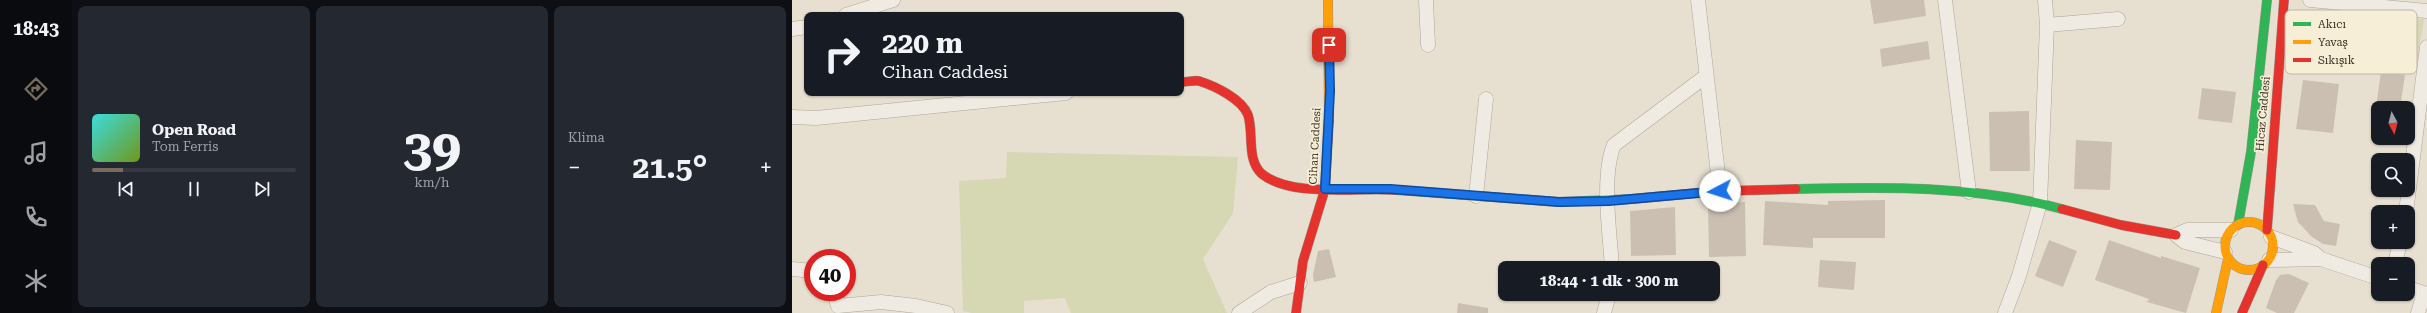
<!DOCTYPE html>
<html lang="tr">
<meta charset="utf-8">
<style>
body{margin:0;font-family:"Roboto Serif",serif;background:#242831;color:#f1f3f6;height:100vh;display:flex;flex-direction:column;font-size:15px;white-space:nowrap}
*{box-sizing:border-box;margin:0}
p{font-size:13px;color:#9ea1a6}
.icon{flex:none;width:22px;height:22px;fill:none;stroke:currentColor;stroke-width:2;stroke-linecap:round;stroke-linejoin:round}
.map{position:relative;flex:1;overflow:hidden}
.side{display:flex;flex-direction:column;gap:6px;padding:6px;background:#0d0f14;width:720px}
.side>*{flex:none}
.banner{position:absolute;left:12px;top:12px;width:380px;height:84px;border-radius:8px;box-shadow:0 1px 3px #0004;background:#171b24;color:#f1f3f6;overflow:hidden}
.needle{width:26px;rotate:173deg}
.fabs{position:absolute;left:1579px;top:101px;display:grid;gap:8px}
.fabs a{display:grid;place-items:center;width:44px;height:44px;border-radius:8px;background:#171b24;box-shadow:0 1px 3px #0004;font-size:20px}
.speed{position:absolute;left:12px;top:249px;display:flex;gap:8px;font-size:20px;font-weight:700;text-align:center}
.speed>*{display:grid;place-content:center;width:52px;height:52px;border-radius:50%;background:#171b24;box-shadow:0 1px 3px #0004;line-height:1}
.speed .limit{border:6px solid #d22;background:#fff;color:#111}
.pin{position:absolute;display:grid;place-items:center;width:34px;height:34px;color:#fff;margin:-17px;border-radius:8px;box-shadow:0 2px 6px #0006}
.me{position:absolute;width:44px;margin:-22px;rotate:265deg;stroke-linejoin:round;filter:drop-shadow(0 0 3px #0008)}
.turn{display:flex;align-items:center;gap:14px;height:84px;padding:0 12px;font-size:18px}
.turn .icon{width:52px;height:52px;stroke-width:2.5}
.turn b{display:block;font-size:28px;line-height:34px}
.big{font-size:30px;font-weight:700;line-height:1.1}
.side .tile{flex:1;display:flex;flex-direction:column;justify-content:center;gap:6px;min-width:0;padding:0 14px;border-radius:8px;background:#242831}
.side .dial{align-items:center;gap:0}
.dial b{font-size:52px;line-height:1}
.song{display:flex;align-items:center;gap:12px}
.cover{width:48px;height:48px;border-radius:6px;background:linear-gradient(135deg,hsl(180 70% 55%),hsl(80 70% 35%))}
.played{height:4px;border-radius:2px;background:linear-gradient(90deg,#786c5e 15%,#363941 15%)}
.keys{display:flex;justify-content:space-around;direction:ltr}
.heat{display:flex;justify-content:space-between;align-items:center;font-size:22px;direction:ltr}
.side .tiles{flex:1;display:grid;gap:6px;grid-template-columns:repeat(3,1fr)}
.trip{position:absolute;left:706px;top:261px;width:222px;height:40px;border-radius:8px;background:#171b24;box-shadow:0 1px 3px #0004;font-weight:700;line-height:40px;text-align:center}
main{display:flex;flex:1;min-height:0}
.tabs{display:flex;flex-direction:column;width:72px;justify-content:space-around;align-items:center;background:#090b0e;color:#9ea1a6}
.tabs .icon{width:28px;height:28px}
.tabs .current{color:#786c5e}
.tabs b{font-size:18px;color:#f1f3f6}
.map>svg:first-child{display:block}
</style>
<main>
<nav class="tabs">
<b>18:43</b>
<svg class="icon current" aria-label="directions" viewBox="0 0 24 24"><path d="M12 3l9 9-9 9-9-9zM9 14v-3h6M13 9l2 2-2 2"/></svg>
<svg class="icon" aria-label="music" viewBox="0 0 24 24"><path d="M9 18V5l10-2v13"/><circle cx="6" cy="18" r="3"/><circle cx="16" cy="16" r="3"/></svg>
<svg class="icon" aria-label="phone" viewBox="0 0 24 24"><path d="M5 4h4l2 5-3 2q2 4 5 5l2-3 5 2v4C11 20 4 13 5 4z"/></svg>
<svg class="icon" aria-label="climate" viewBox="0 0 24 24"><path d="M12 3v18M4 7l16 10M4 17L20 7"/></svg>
</nav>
<section class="side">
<div class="tiles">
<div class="tile">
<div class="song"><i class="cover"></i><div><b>Open Road</b><p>Tom Ferris</p></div></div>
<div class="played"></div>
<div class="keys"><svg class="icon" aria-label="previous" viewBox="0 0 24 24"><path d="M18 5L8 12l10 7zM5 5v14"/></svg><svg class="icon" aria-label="pause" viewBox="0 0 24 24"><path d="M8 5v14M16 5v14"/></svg><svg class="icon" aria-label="next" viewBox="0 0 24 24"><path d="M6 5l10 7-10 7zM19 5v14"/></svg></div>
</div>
<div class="tile dial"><b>39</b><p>km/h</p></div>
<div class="tile"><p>Klima</p>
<div class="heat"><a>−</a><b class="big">21.5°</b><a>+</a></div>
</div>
</div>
</section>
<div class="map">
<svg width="1635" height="313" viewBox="0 0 1635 313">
<rect width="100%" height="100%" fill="#e7e0d1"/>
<path fill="#d6d7b3" d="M 1520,15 L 1632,19 L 1624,66 L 1518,54 Z
M 215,152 L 446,157 L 441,213 L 411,259 L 435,313 L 279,313 L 273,298 L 232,301 L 232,313 L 180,313 L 171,311 L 167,181 L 214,178 Z"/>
<path fill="#cbbfb2" d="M 1078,0 L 1132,0 L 1134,16 L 1082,24 Z
M 1136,41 L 1138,59 L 1090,67 L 1088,49 Z
M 1589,71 L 1613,75 L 1608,108 L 1584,108 Z
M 1511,80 L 1547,84 L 1541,133 L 1504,129 Z
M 1410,88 L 1444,92 L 1440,123 L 1406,119 Z
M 1237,111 L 1238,171 L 1198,171 L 1197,112 Z
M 1284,140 L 1320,142 L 1318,190 L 1282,189 Z
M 1093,200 L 1093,238 L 1021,238 L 1021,248 L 971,245 L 973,201 L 1036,205 L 1036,201 Z
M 953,202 L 954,256 L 917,257 L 916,204 Z
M 1501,204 L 1523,205 L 1532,221 L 1548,224 L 1544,246 L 1531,244 L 1520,237 L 1506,222 Z
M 883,207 L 884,255 L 839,256 L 838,211 Z
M 1257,240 L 1285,251 L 1271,287 L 1243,276 Z
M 1317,240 L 1369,258 L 1369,256 L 1408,268 L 1394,313 L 1355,302 L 1357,299 L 1303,280 Z
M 537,249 L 544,277 L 522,282 L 521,275 L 526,251 Z
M 1028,260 L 1064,262 L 1062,290 L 1026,287 Z
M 1497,274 L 1517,283 L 1502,313 L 1485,313 L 1474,308 L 1484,280 L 1488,275 Z
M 666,303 L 696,308 L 696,313 L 665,313 Z"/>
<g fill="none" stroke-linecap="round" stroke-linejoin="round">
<defs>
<path id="street" d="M 634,0 L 636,45
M 906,0 L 928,191
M 1153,0 L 1177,192
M 1518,0 L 1635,11
M 54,15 L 101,0
M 1255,25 L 1326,19
M 0,29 L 15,27
M 0,117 L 24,118 L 274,93
M 684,196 L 694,99
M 1614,212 L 1635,47
M 1479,237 L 1522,253 L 1529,259 L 1586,278
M 1433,252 L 1393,242 L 1384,235 L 1395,230 L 1439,230
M 1477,260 L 1529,259
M 1603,264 L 1608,242
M 820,268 C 818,233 809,176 822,145 L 914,76
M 0,269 L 21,271
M 1616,288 L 1635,294
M 42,292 L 46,306 L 89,302 L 124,306 L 155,313
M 447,313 L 479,292 L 508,283
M 812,313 L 817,294
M 1213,313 L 1227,276 L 1248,203 L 1255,25 L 1253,0
M 1626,313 L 1632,293"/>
<path id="fast" d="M 1004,189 C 1093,187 1183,185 1270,209
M 604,190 L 767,202 L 840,199
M 1446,225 L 1459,152 L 1475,0"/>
<path id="slow" d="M 536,0 L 537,119
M1433 246a24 24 0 1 1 48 0a24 24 0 1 1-48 0Z
M 1424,313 L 1436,259"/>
<path id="jam" d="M 389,82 C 395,82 402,80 407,81 C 423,86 450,99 456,115 C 462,133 454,160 470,174 C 500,198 566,187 604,190
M 840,199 L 928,191 L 1004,189
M 1270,209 L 1329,225 L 1384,235
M 1475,230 L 1492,0
M 504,313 L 511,261 L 533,189 L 537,119
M 1450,313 L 1471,265"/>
</defs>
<use href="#street" stroke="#ada599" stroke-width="15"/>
<use href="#fast" stroke="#9c958a" stroke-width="10"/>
<use href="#slow" stroke="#9c958a" stroke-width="10"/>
<use href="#jam" stroke="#9c958a" stroke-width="10"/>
<use href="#street" stroke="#efebe3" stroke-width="14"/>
<use href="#fast" stroke="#30b455" stroke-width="9"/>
<use href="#slow" stroke="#ff9f0a" stroke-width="9"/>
<use href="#jam" stroke="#e5322d" stroke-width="9"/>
</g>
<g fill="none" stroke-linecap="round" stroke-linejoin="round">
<defs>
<path id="route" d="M 537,45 L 538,91 L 533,189 L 598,189 L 767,202 L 817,201 L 928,191"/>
</defs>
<use href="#route" stroke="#114b97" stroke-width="10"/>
<use href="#route" stroke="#1a73e8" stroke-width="7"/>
</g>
<g text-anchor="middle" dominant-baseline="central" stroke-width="3.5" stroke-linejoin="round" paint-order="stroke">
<g font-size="11" fill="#3d2e20" stroke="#f7eed8">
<text transform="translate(1471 114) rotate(-85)">Hicaz Caddesi</text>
<text transform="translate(523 146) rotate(-87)">Cihan Caddesi</text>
</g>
</g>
<rect x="1493" y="10" width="132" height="64" rx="6" fill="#f7eed8" stroke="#bfb4a1" stroke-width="1"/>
<rect x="1501" y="22" width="18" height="4" fill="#30b455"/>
<rect x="1501" y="40" width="18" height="4" fill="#ff9f0a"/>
<rect x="1501" y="58" width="18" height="4" fill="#e5322d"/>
<g font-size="11" fill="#3d2e20">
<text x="1526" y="28">Akıcı</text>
<text x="1526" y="46">Yavaş</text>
<text x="1526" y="64">Sıkışık</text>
</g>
</svg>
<div class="fabs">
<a><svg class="needle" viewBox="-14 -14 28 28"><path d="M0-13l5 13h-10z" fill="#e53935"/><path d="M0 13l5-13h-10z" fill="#9ea1a6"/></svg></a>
<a><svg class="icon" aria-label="search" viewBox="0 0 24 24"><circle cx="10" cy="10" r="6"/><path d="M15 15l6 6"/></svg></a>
<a>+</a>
<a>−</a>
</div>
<div class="speed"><div class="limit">40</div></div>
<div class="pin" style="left:537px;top:45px;background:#d93025"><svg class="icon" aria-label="arrive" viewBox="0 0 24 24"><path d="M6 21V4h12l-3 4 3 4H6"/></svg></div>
<svg class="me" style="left:928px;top:191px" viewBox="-20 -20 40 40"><circle r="19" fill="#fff"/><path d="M0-13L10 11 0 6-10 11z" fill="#1a73e8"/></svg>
<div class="trip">18:44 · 1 dk · 300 m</div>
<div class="banner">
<div class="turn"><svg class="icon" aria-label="right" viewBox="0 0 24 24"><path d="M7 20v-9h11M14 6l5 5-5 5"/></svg><div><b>220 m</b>Cihan Caddesi</div></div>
</div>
</div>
</main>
